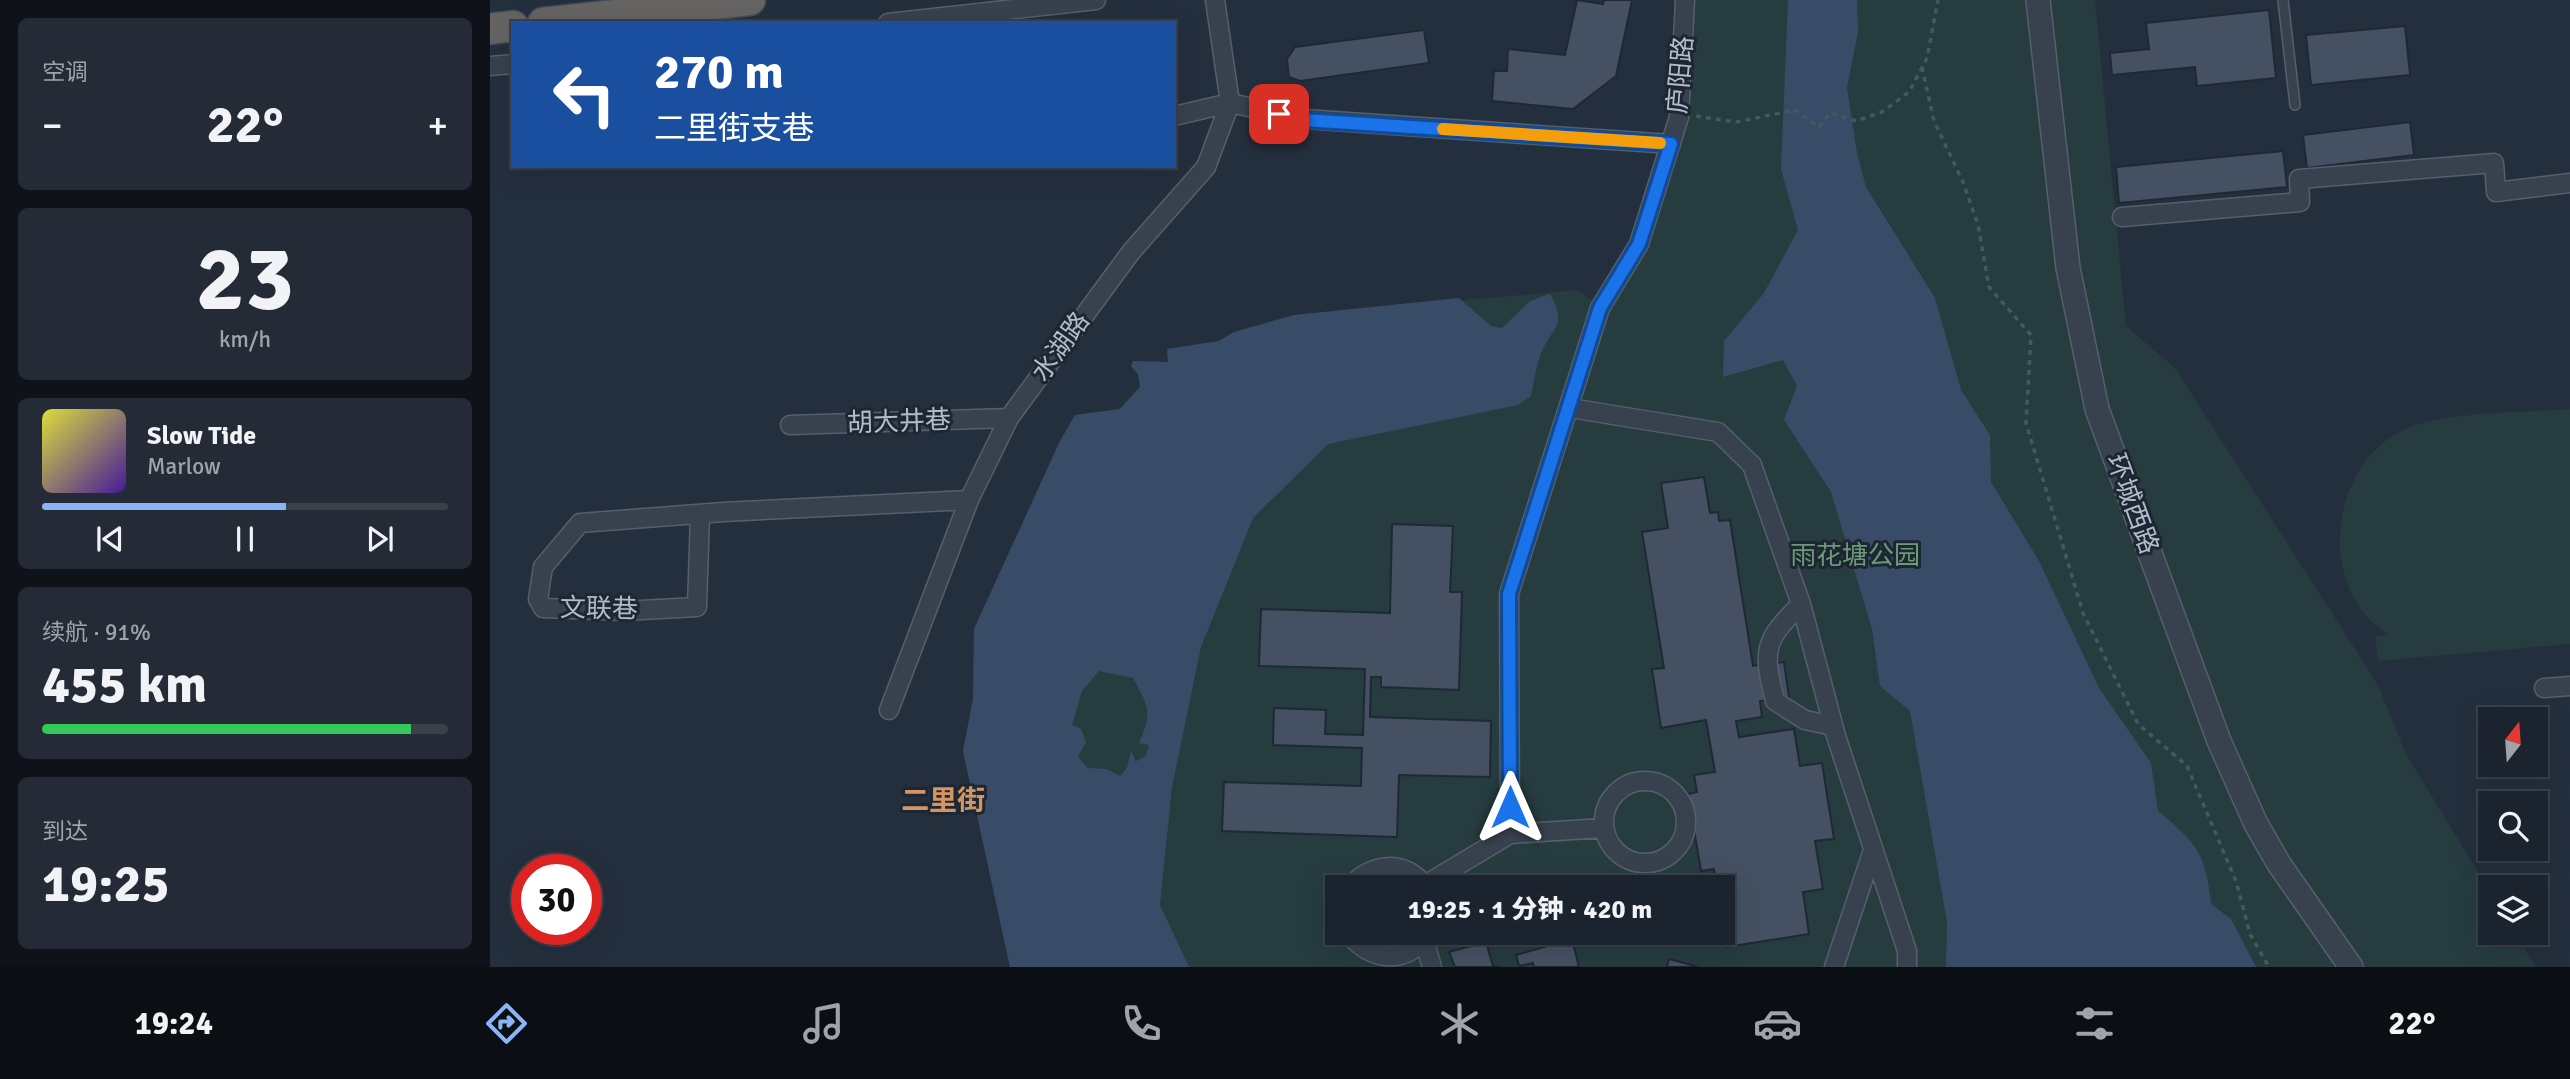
<!DOCTYPE html>
<html lang="zh">
<meta charset="utf-8">
<style>
body{margin:0;font-family:Signika,"Noto Sans SC",sans-serif;background:#242b36;color:#f1f3f6;height:100vh;display:flex;flex-direction:column;font-size:26px;white-space:nowrap}
*{box-sizing:border-box;margin:0}
p{font-size:23px;color:#a0a4aa}
.icon{flex:none;width:38px;height:38px;fill:none;stroke:currentColor;stroke-width:2;stroke-linecap:round;stroke-linejoin:round}
.map{position:relative;flex:1;overflow:hidden}
.side{display:flex;flex-direction:column;gap:18px;padding:18px;background:#0f1319;width:490px}
.side>*{flex:none}
.hud{position:absolute;left:21px;top:21px;width:665px;height:147px;border-radius:0px;box-shadow:0 7px 28px #0002,0 0 0 2px #39404a;background:#1a4fa0;color:#fff;overflow:hidden}
.needle{width:46px;rotate:17deg}
.buttons{position:absolute;left:1988px;top:707px;display:grid;gap:14px}
.buttons a{display:grid;place-items:center;width:70px;height:70px;border-radius:0px;background:#1b232e;box-shadow:0 7px 28px #0002,0 0 0 2px #39404a;font-size:35px}
.speed{position:absolute;left:21px;top:854px;display:flex;gap:14px;font-size:35px;font-weight:700;text-align:center}
.speed>*{display:grid;place-content:center;width:91px;height:91px;border-radius:50%;background:#1b232e;box-shadow:0 7px 28px #0002,0 0 0 2px #39404a;line-height:1}
.speed .limit{border:10px solid #d22;background:#fff;color:#111}
.pin{position:absolute;display:grid;place-items:center;width:60px;height:60px;color:#fff;margin:-30px;border-radius:14px;box-shadow:0 4px 10px #0006}
.me{position:absolute;width:77px;margin:-38px;rotate:0deg;stroke-linejoin:round;filter:drop-shadow(0 0 5px #0008)}
.turn{display:flex;align-items:center;gap:24px;height:147px;padding:0 28px;font-size:32px}
.turn .icon{width:91px;height:91px;stroke-width:2.5}
.turn b{display:block;font-size:49px;line-height:60px}
.big{font-size:52px;font-weight:800;line-height:1.1}
.side .tile{flex:1;display:flex;flex-direction:column;justify-content:center;gap:10px;min-width:0;padding:0 24px;border-radius:10px;background:#242b36}
.side .dial{align-items:center;gap:0}
.dial b{font-size:91px;line-height:1}
.song{display:flex;align-items:center;gap:21px}
.cover{width:84px;height:84px;border-radius:10px;background:linear-gradient(135deg,hsl(60 70% 55%),hsl(260 70% 35%))}
.played{height:7px;border-radius:4px;background:linear-gradient(90deg,#8ab4f8 60%,#39404a 60%)}
.keys{display:flex;justify-content:space-around;direction:ltr}
.heat{display:flex;justify-content:space-between;align-items:center;font-size:38px;direction:ltr}
.charge{height:10px;border-radius:5px;background:linear-gradient(90deg,#34c759 91%,#39404a 0)}
.trip{position:absolute;left:835px;top:875px;width:410px;height:70px;border-radius:0px;background:#1b232e;box-shadow:0 7px 28px #0002,0 0 0 2px #39404a;font-weight:800;line-height:70px;text-align:center}
.tabs{display:flex;height:112px;justify-content:space-around;align-items:center;background:#0b0e12;color:#a0a4aa}
.tabs .icon{width:49px;height:49px}
.tabs .current{color:#8ab4f8}
.tabs b{font-size:32px;color:#f1f3f6}
main{display:flex;flex:1;min-height:0}
.map>svg:first-child{display:block}
</style>
<main>
<section class="side">
<div class="tile"><p>空调</p>
<div class="heat"><a>−</a><b class="big">22°</b><a>+</a></div>
</div>
<div class="tile dial"><b>23</b><p>km/h</p></div>
<div class="tile">
<div class="song"><i class="cover"></i><div><b>Slow Tide</b><p>Marlow</p></div></div>
<div class="played"></div>
<div class="keys"><svg class="icon" aria-label="previous" viewBox="0 0 24 24"><path d="M18 5L8 12l10 7zM5 5v14"/></svg><svg class="icon" aria-label="pause" viewBox="0 0 24 24"><path d="M8 5v14M16 5v14"/></svg><svg class="icon" aria-label="next" viewBox="0 0 24 24"><path d="M6 5l10 7-10 7zM19 5v14"/></svg></div>
</div>
<div class="tile"><p>续航 · 91%</p><b class="big">455 km</b><div class="charge"></div></div>
<div class="tile"><p>到达</p><b class="big">19:25</b></div>
</section>
<div class="map">
<svg width="2080" height="967" viewBox="0 0 2080 967">
<rect width="100%" height="100%" fill="#242f3e"/>
<path fill="#263c3f" fill-rule="evenodd" d="M 1195,0 L 1605,0 L 1636,326 L 1685,368 L 1888,685 L 1915,752 L 2000,892 L 2000,933 L 2025,933 L 2046,967 L 520,967 L 473,751 L 483,699 L 484,629 L 570,441 L 585,415 L 629,409 L 650,387 L 648,374 L 641,366 L 643,361 L 678,362 L 677,349 L 729,341 L 744,332 L 804,315 L 1088,290 L 1111,307 L 1149,244 L 1189,117 ZM 847,887 L 1232,887 L 1232,933 L 847,933 Z
M 2080,409 L 2080,644 L 1888,661 L 1885,637 L 1898,634 C 1825,590 1839,463 1915,429 C 1957,411 2033,413 2080,409 Z"/>
<path fill="#394c67" fill-rule="evenodd" d="M 1298,0 L 1367,0 L 1368,32 L 1357,88 L 1367,153 L 1376,187 L 1445,298 L 1471,390 L 1500,435 L 1501,482 L 1549,561 L 1609,688 L 1661,763 L 1668,811 C 1707,843 1716,854 1721,904 L 1741,919 L 1766,967 L 1456,967 L 1457,922 L 1420,711 L 1390,686 L 1382,629 L 1341,492 L 1294,420 L 1307,386 L 1293,360 L 1233,377 L 1234,341 L 1274,293 L 1308,230 L 1291,169 Z
M 1060,294 C 1078,325 1063,326 1051,353 C 1046,366 1044,383 1041,396 L 1028,405 L 838,444 L 763,518 L 711,647 L 682,787 L 670,905 L 699,967 L 520,967 L 473,751 L 483,699 L 484,629 L 570,441 L 585,415 L 630,409 L 650,387 L 648,374 L 641,366 L 643,361 L 678,362 L 677,349 L 729,341 L 744,332 L 804,315 L 969,298 L 1001,326 L 1012,328 L 1040,301 ZM 609,671 L 643,678 C 658,706 663,712 649,743 L 659,745 L 656,756 L 646,761 L 641,751 L 637,768 L 630,776 L 616,769 L 598,768 L 588,757 L 596,742 L 591,729 L 582,725 L 592,691 Z"/>
<path fill="#455162" stroke="#1f2835" stroke-width="2" d="M 1087,0 L 1113,4 L 1114,0 L 1142,0 L 1126,76 L 1083,109 L 1002,101 L 1004,71 L 1017,71 L 1018,49 L 1075,55 Z
M 1779,10 L 1786,78 L 1707,86 L 1705,67 L 1622,75 L 1620,53 L 1659,49 L 1656,23 Z
M 1915,26 L 1920,75 L 1821,85 L 1816,35 Z
M 934,30 L 939,63 L 810,81 L 799,77 L 797,59 L 805,47 Z
M 1920,122 L 1924,155 L 1817,168 L 1813,135 Z
M 1793,151 L 1797,187 L 1629,203 L 1626,167 Z
M 1214,477 L 1220,513 L 1228,512 L 1229,521 L 1240,520 L 1263,666 L 1294,662 L 1299,697 L 1270,701 L 1272,717 L 1246,721 L 1249,737 L 1304,729 L 1310,766 L 1332,763 L 1344,839 L 1325,841 L 1333,889 L 1313,892 L 1319,934 L 1237,947 L 1232,887 L 1227,887 L 1224,869 L 1211,871 L 1198,794 L 1207,792 L 1204,775 L 1225,772 L 1216,720 L 1171,728 L 1162,669 L 1174,668 L 1152,532 L 1178,528 L 1171,483 Z
M 902,524 L 963,526 L 960,592 L 972,592 L 969,690 L 891,687 L 891,677 L 881,677 L 880,717 L 1001,721 L 1000,777 L 909,775 L 907,837 L 732,831 L 734,782 L 871,786 L 872,748 L 783,745 L 784,708 L 836,710 L 835,734 L 873,735 L 875,669 L 769,666 L 771,609 L 900,613 Z
M 1082,939 L 1089,967 L 1044,967 L 1043,963 L 1029,966 L 1026,955 Z
M 996,942 L 1003,966 L 1012,967 L 965,967 L 959,952 Z
M 1179,959 L 1209,967 L 1177,967 Z"/>
<g fill="none" stroke-linecap="round" stroke-linejoin="round">
<defs>
<path id="service" d="M 1793,0 L 1805,105"/>
<path id="minor" d="M 398,23 L 606,0
M 0,66 L 23,64
M 684,116 L 740,103 L 814,119 L 1181,144
M 1632,217 L 1810,202 L 1809,179 L 2004,163 L 2006,192 L 2080,183
M 1080,408 L 1228,432 L 1262,465 L 1311,604 L 1346,736 L 1417,951 L 1417,967
M 300,425 L 519,418
M 210,514 L 207,607 L 133,611 L 53,608 L 48,599 L 53,567 L 90,523 L 233,512 L 479,500
M 1311,604 C 1274,641 1272,649 1285,701 L 1315,720 L 1343,726
M 2054,688 L 2080,686
M 399,710 L 479,500 L 519,418 L 641,252 L 716,167 L 740,103 L 725,0
M1114 822a41 41 0 1 1 82 0a41 41 0 1 1-82 0Z
M 1020,834 L 1019,594 L 1110,308 L 1149,244 L 1189,117 L 1195,0
M 935,885 L 1020,834 L 1114,828
M 860,887 C 881,862 916,859 936,887
M 858,933 C 879,961 918,967 938,933
M 934,940 L 942,967
M 1344,967 L 1383,850"/>
<path id="tertiary" d="M 1548,0 L 1578,268 L 1607,409 L 1729,741 L 1766,824 L 1789,864 L 1861,967"/>
<path id="trunk" d="M 53,23 L 260,0
M 0,29 L 23,26"/>
</defs>
<use href="#service" stroke="#565f6c" stroke-width="12"/>
<use href="#minor" stroke="#565f6c" stroke-width="21"/>
<use href="#tertiary" stroke="#565f6c" stroke-width="26"/>
<use href="#trunk" stroke="#434c59" stroke-width="33"/>
<path stroke="#44595c" stroke-width="3.5" stroke-dasharray="5 5" stroke-linecap="butt" d="M 1432,67 L 1444,121 L 1473,182 L 1488,225 L 1499,287 L 1541,335 L 1536,423 L 1593,613 L 1648,724 L 1697,766 L 1746,881 L 1760,934 L 1779,967
M 1206,116 L 1246,122 L 1305,110 L 1329,127 L 1340,113 L 1366,121 L 1392,112 L 1419,92 L 1437,58 L 1448,0"/>
<use href="#service" stroke="#38414e" stroke-width="9"/>
<use href="#minor" stroke="#38414e" stroke-width="18"/>
<use href="#tertiary" stroke="#38414e" stroke-width="23"/>
<use href="#trunk" stroke="#656462" stroke-width="30"/>
</g>
<g fill="none" stroke-linecap="round" stroke-linejoin="round">
<defs>
<path id="route" d="M 789,114 L 814,120 L 1181,144 L 1149,244 L 1110,308 L 1019,594 L 1020,807"/>
</defs>
<use href="#route" stroke="#114b97" stroke-width="18"/>
<use href="#route" stroke="#1a73e8" stroke-width="12"/>
<path stroke="#f59e0b" stroke-width="12" d="M 953,129 L 1170,143"/>
</g>
<g text-anchor="middle" dominant-baseline="central" stroke-width="6" stroke-linejoin="round" paint-order="stroke">
<g font-size="26" fill="#b4bcc9" stroke="#1d2633">
<text transform="translate(1191 75) rotate(-85)">庐阳路</text>
<text transform="translate(571 347) rotate(-54)">水湖路</text>
<text transform="translate(409 422) rotate(-2)">胡大井巷</text>
<text transform="translate(1642 504) rotate(70)">环城西路</text>
<text transform="translate(109 609) rotate(1)">文联巷</text>
</g>
<g font-size="26" fill="#6b9a76" stroke="#1d2633">
<text x="1365" y="556">雨花塘公园</text>
</g>
<g font-size="28" font-weight="bold" fill="#d59563" stroke="#1d2633">
<text x="453" y="801">二里街</text>
</g>
</g>
</svg>
<div class="buttons">
<a><svg class="needle" viewBox="-14 -14 28 28"><path d="M0-13l5 13h-10z" fill="#e53935"/><path d="M0 13l5-13h-10z" fill="#a0a4aa"/></svg></a>
<a><svg class="icon" aria-label="search" viewBox="0 0 24 24"><circle cx="10" cy="10" r="6"/><path d="M15 15l6 6"/></svg></a>
<a><svg class="icon" aria-label="layers" viewBox="0 0 24 24"><path d="M12 4l9 5-9 5-9-5zM3 14l9 5 9-5"/></svg></a>
</div>
<div class="speed"><div class="limit">30</div></div>
<div class="pin" style="left:789px;top:114px;background:#d93025"><svg class="icon" aria-label="arrive" viewBox="0 0 24 24"><path d="M6 21V4h12l-3 4 3 4H6"/></svg></div>
<svg class="me" style="left:1020px;top:807px" viewBox="-20 -20 40 40"><path d="M0-17L14 15 0 8-14 15z" fill="#1a73e8" stroke="#fff" stroke-width="4"/></svg>
<div class="trip">19:25 · 1 分钟 · 420 m</div>
<div class="hud">
<div class="turn"><svg class="icon" aria-label="left" viewBox="0 0 24 24"><path d="M17 20v-9H6M10 6l-5 5 5 5"/></svg><div><b>270 m</b>二里街支巷</div></div>
</div>
</div>
</main>
<nav class="tabs">
<b>19:24</b>
<svg class="icon current" aria-label="directions" viewBox="0 0 24 24"><path d="M12 3l9 9-9 9-9-9zM9 14v-3h6M13 9l2 2-2 2"/></svg>
<svg class="icon" aria-label="music" viewBox="0 0 24 24"><path d="M9 18V5l10-2v13"/><circle cx="6" cy="18" r="3"/><circle cx="16" cy="16" r="3"/></svg>
<svg class="icon" aria-label="phone" viewBox="0 0 24 24"><path d="M5 4h4l2 5-3 2q2 4 5 5l2-3 5 2v4C11 20 4 13 5 4z"/></svg>
<svg class="icon" aria-label="climate" viewBox="0 0 24 24"><path d="M12 3v18M4 7l16 10M4 17L20 7"/></svg>
<svg class="icon" aria-label="car" viewBox="0 0 24 24"><path d="M5 17H2v-5l4-1 3-4h7l3 4 3 1v5h-3M9 17h6M6 11h13"/><circle cx="7" cy="17" r="2"/><circle cx="17" cy="17" r="2"/></svg>
<svg class="icon" aria-label="filters" viewBox="0 0 24 24"><path d="M4 7h16M4 17h16"/><circle cx="9" cy="7" r="2"/><circle cx="15" cy="17" r="2"/></svg>
<b>22°</b>
</nav>
